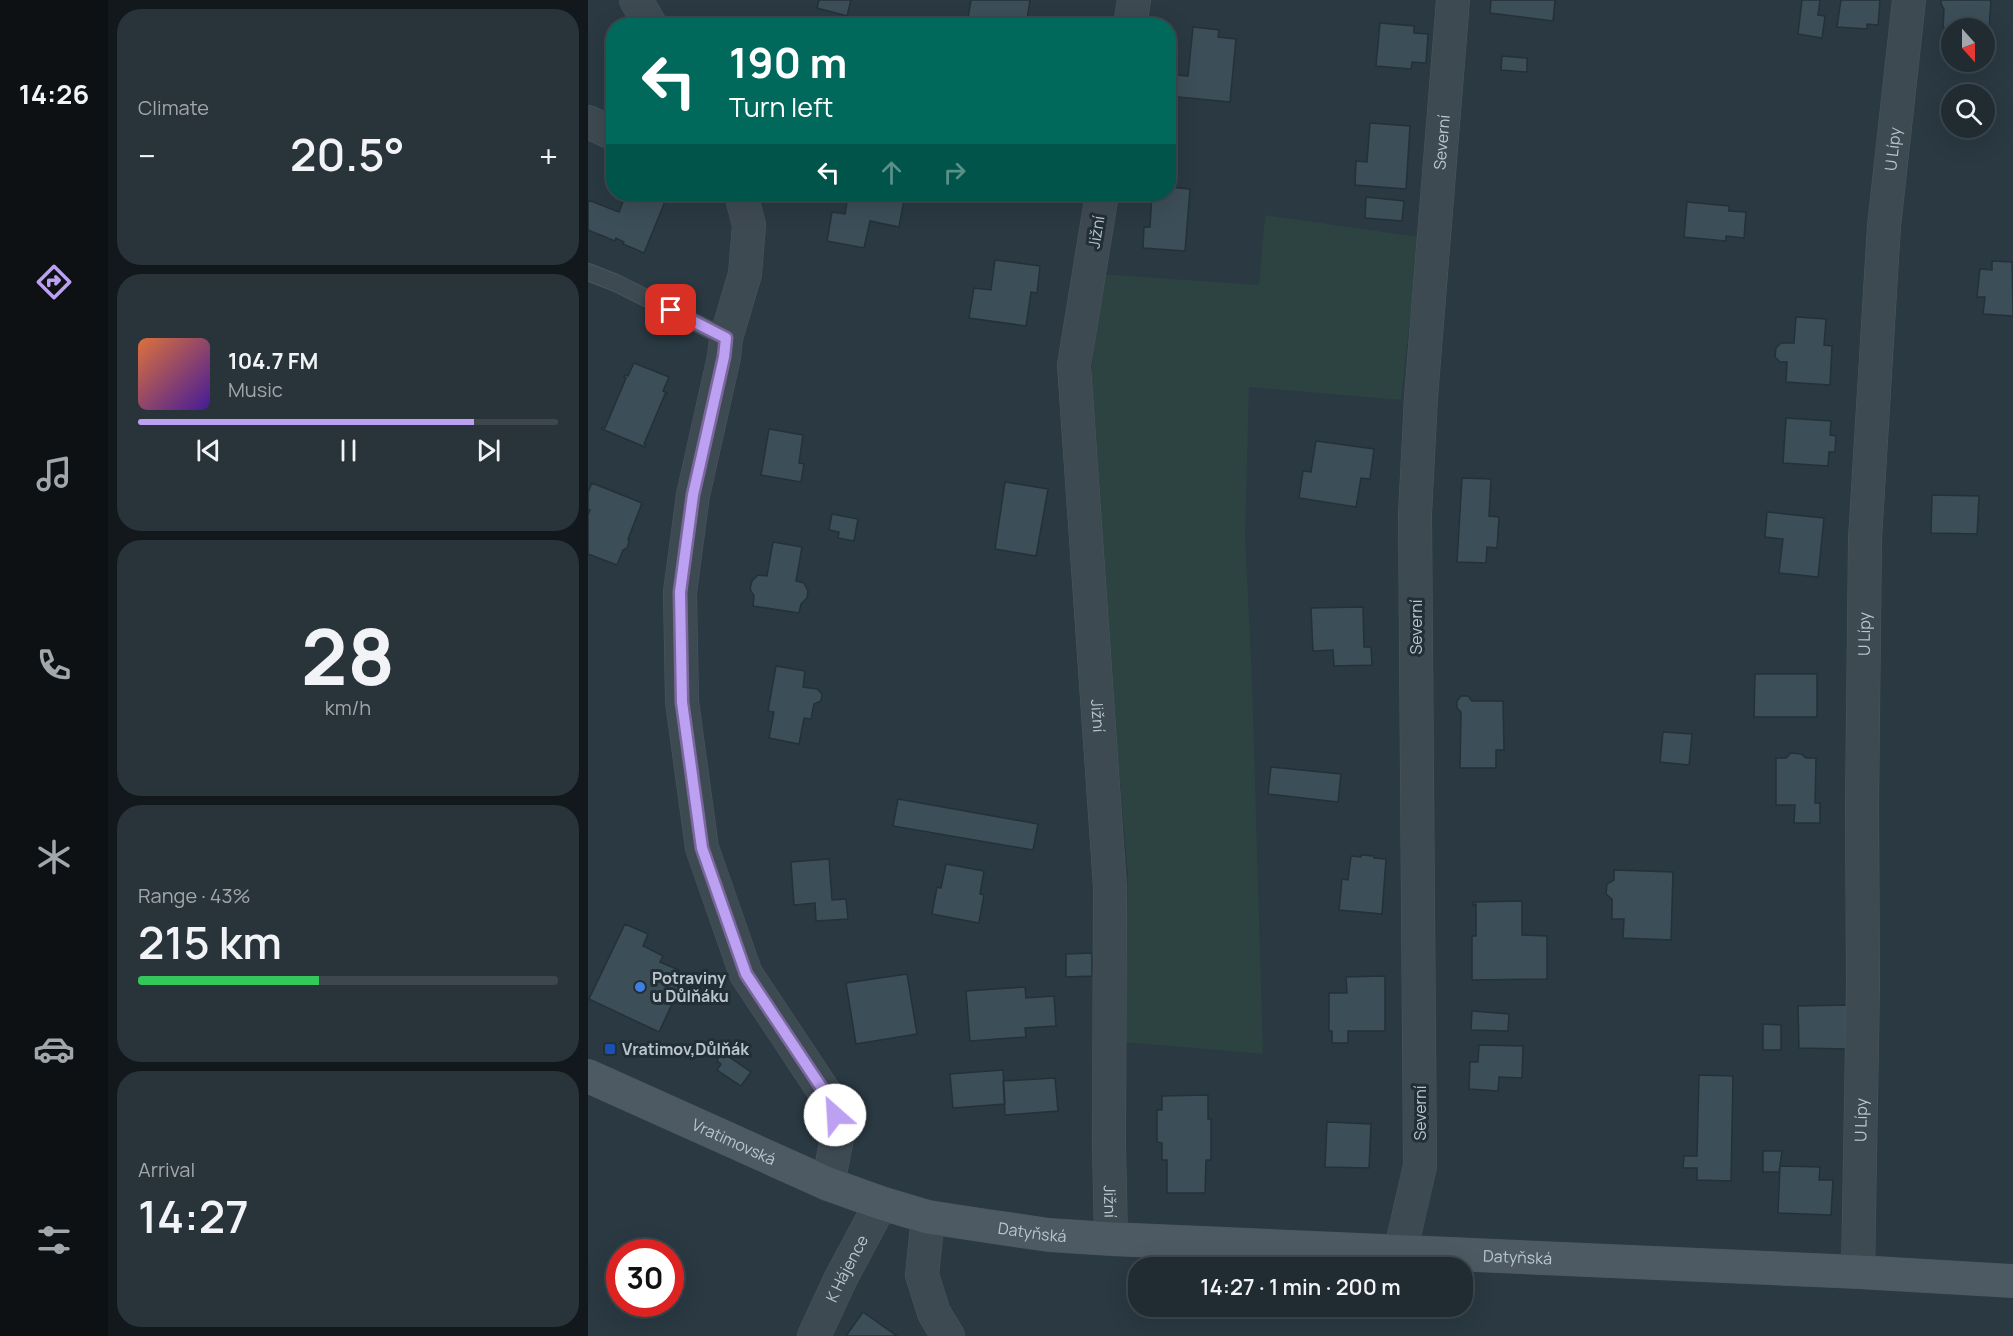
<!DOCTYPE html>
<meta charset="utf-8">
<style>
body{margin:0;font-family:Manrope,sans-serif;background:#28333a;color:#f1f3f6;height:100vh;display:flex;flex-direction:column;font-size:22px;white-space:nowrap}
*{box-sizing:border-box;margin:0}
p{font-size:20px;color:#a2a7ac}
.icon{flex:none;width:33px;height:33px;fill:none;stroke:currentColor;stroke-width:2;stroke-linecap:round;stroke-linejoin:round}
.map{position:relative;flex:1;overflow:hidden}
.side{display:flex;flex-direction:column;gap:9px;padding:9px;background:#12181c;width:480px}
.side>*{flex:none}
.hud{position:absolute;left:18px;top:18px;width:570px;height:183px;border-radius:24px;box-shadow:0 6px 24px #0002,0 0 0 2px #3d474d;background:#00695c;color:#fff;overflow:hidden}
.needle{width:39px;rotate:159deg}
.controls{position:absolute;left:1353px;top:18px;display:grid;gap:12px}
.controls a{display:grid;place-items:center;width:54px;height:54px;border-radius:50%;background:#202b32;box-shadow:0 6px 24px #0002,0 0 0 2px #3d474d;font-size:30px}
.speed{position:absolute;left:18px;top:1239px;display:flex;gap:12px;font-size:30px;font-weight:700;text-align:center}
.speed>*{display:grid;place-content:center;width:78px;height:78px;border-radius:50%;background:#202b32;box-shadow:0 6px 24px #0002,0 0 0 2px #3d474d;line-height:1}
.speed .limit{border:9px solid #d22;background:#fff;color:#111}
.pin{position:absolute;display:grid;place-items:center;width:51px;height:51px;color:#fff;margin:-26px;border-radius:12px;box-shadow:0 3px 9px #0006}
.me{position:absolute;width:66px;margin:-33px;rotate:334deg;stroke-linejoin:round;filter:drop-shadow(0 0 4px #0008)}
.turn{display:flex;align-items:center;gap:21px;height:126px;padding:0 24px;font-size:27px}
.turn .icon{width:78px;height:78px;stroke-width:2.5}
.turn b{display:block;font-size:42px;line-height:51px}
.lanes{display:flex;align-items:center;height:57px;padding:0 24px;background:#0003;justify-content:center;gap:30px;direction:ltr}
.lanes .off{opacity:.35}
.big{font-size:45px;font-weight:600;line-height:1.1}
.side .tile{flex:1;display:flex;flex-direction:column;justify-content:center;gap:9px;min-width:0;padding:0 21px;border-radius:24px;background:#28333a}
.side .dial{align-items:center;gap:0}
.dial b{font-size:78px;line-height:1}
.song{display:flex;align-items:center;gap:18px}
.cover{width:72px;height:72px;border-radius:9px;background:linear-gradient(135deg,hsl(20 70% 55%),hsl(260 70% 35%))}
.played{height:6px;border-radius:3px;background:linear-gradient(90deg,#bca0f2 80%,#3d474d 80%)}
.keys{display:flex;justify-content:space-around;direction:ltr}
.heat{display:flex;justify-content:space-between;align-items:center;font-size:33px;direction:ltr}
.charge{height:9px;border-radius:4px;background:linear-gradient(90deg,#34c759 43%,#3d474d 0)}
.trip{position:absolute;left:540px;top:1257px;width:345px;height:60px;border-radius:24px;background:#202b32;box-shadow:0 6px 24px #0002,0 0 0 2px #3d474d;font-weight:600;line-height:60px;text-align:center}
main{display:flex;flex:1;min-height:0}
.tab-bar{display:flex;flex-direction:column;width:108px;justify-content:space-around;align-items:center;background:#0d1114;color:#a2a7ac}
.tab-bar .icon{width:42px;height:42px}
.tab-bar .on{color:#bca0f2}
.tab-bar b{font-size:27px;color:#f1f3f6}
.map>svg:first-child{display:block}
</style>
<main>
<nav class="tab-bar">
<b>14:26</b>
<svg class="icon on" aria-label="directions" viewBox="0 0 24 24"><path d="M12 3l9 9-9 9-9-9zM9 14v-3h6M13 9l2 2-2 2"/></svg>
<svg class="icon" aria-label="music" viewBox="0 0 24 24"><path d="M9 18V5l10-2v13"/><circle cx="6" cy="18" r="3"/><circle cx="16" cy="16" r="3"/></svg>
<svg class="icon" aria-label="phone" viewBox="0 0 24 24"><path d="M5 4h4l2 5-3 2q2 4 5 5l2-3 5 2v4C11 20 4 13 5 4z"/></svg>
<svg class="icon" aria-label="climate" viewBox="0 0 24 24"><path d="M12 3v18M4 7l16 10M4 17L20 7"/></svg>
<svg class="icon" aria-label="car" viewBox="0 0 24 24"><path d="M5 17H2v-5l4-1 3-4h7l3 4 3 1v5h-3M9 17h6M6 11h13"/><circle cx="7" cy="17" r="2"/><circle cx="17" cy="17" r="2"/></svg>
<svg class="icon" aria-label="filters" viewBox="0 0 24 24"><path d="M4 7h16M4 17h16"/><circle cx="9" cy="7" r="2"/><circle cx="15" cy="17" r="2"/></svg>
</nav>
<section class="side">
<div class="tile"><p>Climate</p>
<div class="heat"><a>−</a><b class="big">20.5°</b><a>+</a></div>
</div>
<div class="tile">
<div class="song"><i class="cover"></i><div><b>104.7 FM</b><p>Music</p></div></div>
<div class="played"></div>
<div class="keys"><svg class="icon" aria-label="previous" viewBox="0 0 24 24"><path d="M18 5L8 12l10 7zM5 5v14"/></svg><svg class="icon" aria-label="pause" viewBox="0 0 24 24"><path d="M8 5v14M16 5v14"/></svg><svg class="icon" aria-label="next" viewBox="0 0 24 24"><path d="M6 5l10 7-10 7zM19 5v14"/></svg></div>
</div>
<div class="tile dial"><b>28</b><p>km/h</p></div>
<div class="tile"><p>Range · 43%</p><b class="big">215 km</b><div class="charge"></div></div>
<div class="tile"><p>Arrival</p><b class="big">14:27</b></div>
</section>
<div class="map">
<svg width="1425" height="1336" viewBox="0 0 1425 1336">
<rect width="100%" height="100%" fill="#2a3942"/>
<path fill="#2c4341" d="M 677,215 L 831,237 L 813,400 L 661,387 L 657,537 L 664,679 L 675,1054 L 535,1042 L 540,875 L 500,411 L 513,274 L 671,285 Z"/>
<path fill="#3c4e58" stroke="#253139" stroke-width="1.5" d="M 231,0 L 263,0 L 259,16 L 229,8 Z
M 383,0 L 442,0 L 438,26 L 379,24 Z
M 903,0 L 967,0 L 965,21 L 902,13 Z
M 1214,0 L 1232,0 L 1230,15 L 1237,16 L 1234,38 L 1210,34 Z
M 1253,0 L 1292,0 L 1290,25 L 1279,24 L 1279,29 L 1249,27 Z
M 1353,0 L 1403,0 L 1399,58 L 1396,57 L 1396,28 L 1355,28 L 1356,9 L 1353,4 Z
M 792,23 L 826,26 L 826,33 L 840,34 L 838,63 L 824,62 L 823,69 L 788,66 Z
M 605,27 L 631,30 L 630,37 L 648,39 L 642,102 L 580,96 L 580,63 L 588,64 L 587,75 L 600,76 Z
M 914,56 L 939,58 L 939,72 L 913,70 Z
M 782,123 L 822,126 L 818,189 L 767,185 L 768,161 L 779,162 Z
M 580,187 L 602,189 L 597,251 L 555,248 L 556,227 L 562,227 L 564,194 L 580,194 Z
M 38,194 L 65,194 L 78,199 L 56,253 L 35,244 L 36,242 L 28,238 L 27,241 L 0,230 L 0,200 L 31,212 Z
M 256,194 L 317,194 L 311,227 L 282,221 L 276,248 L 239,241 L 244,212 L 257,214 L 260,196 Z
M 778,197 L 816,201 L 814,221 L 777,218 Z
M 1099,202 L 1141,206 L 1141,211 L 1158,212 L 1156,238 L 1138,236 L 1138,241 L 1096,237 Z
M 407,260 L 452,266 L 449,293 L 443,292 L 438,326 L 381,318 L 386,288 L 403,290 Z
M 1404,261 L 1424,262 L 1425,316 L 1395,314 L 1397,297 L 1389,297 L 1392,269 L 1404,270 Z
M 1208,317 L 1238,319 L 1236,345 L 1244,346 L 1242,385 L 1198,382 L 1199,362 L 1192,362 L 1187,357 L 1188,348 L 1193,343 L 1206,343 Z
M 46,363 L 81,377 L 75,391 L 79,393 L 78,395 L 77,394 L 56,444 L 58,445 L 57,447 L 14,429 L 15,427 L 17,428 L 38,378 L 36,377 L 37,375 L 40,376 Z
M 1198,418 L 1243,421 L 1242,435 L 1248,436 L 1247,452 L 1241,452 L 1240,466 L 1195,463 Z
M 181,429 L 215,435 L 211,463 L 216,464 L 213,482 L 173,475 Z
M 728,441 L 786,449 L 782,479 L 773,478 L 768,507 L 711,498 L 715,471 L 723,472 Z
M 874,478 L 903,479 L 901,516 L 911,517 L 909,548 L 899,547 L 898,563 L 869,562 Z
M 417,482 L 460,489 L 448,556 L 407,549 Z
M 4,483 L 54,503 L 40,539 L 41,542 L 39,548 L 35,550 L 29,565 L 0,554 L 0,515 L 2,510 L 0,509 L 0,492 Z
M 1344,495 L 1391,496 L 1389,534 L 1343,533 Z
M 1179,512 L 1236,518 L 1230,577 L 1191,573 L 1195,539 L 1177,537 Z
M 244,514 L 270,519 L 266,541 L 250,538 L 251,532 L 241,530 Z
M 185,542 L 214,547 L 208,581 L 216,583 L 220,591 L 219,598 L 213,604 L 211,613 L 165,606 L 166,596 L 162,589 L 164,581 L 170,575 L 179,576 Z
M 775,607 L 776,647 L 783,647 L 784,665 L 746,666 L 745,650 L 725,651 L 723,608 Z
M 188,666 L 217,671 L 215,687 L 229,689 L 234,694 L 233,701 L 226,704 L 223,719 L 216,718 L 211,744 L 181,738 L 186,712 L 180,711 Z
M 1167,674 L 1229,674 L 1229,717 L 1166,717 Z
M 873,696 L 880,696 L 884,701 L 915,701 L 916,750 L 908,750 L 908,768 L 872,768 L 873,712 L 869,708 L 869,701 Z
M 1075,732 L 1104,734 L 1101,765 L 1072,762 Z
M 1203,753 L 1213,754 L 1218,758 L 1228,758 L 1227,803 L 1232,803 L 1232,823 L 1206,823 L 1207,805 L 1188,805 L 1188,758 L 1198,758 Z
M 683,767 L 753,774 L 750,802 L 680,794 Z
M 310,799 L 450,824 L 445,850 L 305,826 Z
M 773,855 L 786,856 L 786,858 L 798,859 L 794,914 L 751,910 L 754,879 L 760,880 L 763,856 L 773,857 Z
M 241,859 L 244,900 L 258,899 L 260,919 L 228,921 L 227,903 L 206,905 L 203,862 Z
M 358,864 L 396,871 L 392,894 L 396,895 L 391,923 L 344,914 L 349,887 L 353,888 Z
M 1026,870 L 1085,872 L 1083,940 L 1035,938 L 1036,919 L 1024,919 L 1024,899 L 1018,894 L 1019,884 L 1026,880 Z
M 934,901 L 934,935 L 959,936 L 959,979 L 884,980 L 884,936 L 888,936 L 888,904 L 885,905 L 885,902 Z
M 37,924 L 60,934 L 55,946 L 75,956 L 72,962 L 91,970 L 86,982 L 93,985 L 71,1032 L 1,999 Z
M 504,953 L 504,976 L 478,977 L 478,954 Z
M 319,974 L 329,1034 L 268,1044 L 258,983 Z
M 797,976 L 797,1031 L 760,1031 L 760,1043 L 744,1043 L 744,1031 L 741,1031 L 741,993 L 759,993 L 758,977 Z
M 437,987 L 438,998 L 466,996 L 468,1026 L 437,1028 L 438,1037 L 382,1041 L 378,991 Z
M 1259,1005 L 1259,1049 L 1211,1048 L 1210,1006 Z
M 884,1011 L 921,1014 L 920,1031 L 883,1030 Z
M 1175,1024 L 1193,1025 L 1193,1050 L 1175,1050 Z
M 891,1045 L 935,1046 L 934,1078 L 911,1077 L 910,1091 L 881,1089 L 882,1062 L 890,1062 Z
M 132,1055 L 136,1058 L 138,1055 L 163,1072 L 153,1086 L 129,1070 L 133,1064 L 129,1061 Z
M 415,1070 L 417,1104 L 365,1108 L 362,1074 Z
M 1111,1075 L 1145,1076 L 1143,1181 L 1109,1180 L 1109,1168 L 1095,1168 L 1096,1156 L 1109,1156 Z
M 467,1078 L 470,1111 L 417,1115 L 415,1081 Z
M 620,1095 L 620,1119 L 623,1119 L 623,1160 L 618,1160 L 617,1193 L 579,1193 L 579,1160 L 574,1160 L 574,1143 L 569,1142 L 569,1110 L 574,1110 L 574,1096 Z
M 739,1122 L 783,1124 L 781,1168 L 737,1167 Z
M 1175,1151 L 1194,1151 L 1191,1172 L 1175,1172 Z
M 1192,1166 L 1232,1167 L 1231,1180 L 1245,1180 L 1243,1215 L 1190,1213 Z
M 275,1312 L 309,1336 L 258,1336 Z"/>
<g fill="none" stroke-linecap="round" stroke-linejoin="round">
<defs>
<path id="lane" d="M 0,272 L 28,283 L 138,338"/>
<g id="street">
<path d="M 48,0 L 63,26"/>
<path d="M 542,26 L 546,0"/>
<path d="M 0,122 L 26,134"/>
<path d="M 153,194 L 161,225 L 157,274 L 138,338 L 136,357 L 105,495 L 92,592 L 94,702 L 114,848 L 158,974 L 243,1102 L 251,1128 L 240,1184"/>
<path id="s1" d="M 514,194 L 486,365 L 522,887 L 521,1146 L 523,1239"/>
<path d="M 340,1217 L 334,1275 L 346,1313 L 360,1336"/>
<path id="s2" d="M 812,1253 L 832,1166 L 827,514 L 833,397 L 865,0"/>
<path id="s3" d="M 1270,1272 L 1275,985 L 1274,806 L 1277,539 L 1296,226 L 1321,0"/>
<path id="s4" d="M 226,1336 L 253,1278 L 293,1203"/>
</g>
<g id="secondary">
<path id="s5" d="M 0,1076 L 240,1184 L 293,1203 L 340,1217 L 399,1226 L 461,1235 L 523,1239 L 1270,1272 L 1425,1281"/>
</g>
</defs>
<use href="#lane" stroke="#4b565e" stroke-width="18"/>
<use href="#street" stroke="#4b565e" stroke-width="34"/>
<use href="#secondary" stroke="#4b565e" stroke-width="34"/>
<use href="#lane" stroke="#3e4a52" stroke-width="16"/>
<use href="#street" stroke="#3e4a52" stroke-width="33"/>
<use href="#secondary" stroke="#4d5a64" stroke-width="33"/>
</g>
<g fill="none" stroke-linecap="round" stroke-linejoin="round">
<defs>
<path id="route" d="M 83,310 L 138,338 L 136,357 L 105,495 L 92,592 L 94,702 L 114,848 L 158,974 L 243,1102 L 247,1115"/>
</defs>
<use href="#route" stroke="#7a689d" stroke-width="15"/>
<use href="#route" stroke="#bca0f2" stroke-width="10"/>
</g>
<circle fill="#3f7fe0" stroke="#232f37" stroke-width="2" cx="52" cy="987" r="6"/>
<rect fill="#1a4fb4" stroke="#232f37" stroke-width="2" x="16" y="1043" width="12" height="12" rx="3"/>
<g text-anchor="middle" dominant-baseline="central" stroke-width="6" stroke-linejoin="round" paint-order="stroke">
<g font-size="16" fill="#bbc5cc" stroke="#232f37">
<text stroke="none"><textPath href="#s2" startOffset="1114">Severní</textPath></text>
<text stroke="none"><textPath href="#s3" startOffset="1124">U Lípy</textPath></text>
<text transform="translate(508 232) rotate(-81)">Jižní</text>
<text transform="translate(828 627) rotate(-90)">Severní</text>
<text stroke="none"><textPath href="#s3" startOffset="638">U Lípy</textPath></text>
<text stroke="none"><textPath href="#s1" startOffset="525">Jižní</textPath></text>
<text transform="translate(832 1113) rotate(-90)">Severní</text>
<text stroke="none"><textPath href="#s3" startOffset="152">U Lípy</textPath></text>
<text stroke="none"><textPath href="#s5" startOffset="160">Vratimovská</textPath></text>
<text stroke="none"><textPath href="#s1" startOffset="1011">Jižní</textPath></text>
<text stroke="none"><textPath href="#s5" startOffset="474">Datyňská</textPath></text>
<text stroke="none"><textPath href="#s5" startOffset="960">Datyňská</textPath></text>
<text stroke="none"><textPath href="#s4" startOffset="75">K Hájence</textPath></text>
</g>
<g font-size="16" font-weight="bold" fill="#bbc5cc" stroke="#232f37" text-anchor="start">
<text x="64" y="978">Potraviny<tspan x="64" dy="18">u Důlňáku</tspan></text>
<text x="34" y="1049">Vratimov,Důlňák</text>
</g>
</g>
</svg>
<div class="controls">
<a><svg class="needle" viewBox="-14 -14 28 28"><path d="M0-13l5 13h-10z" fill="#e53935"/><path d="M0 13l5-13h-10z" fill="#a2a7ac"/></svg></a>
<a><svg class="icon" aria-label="search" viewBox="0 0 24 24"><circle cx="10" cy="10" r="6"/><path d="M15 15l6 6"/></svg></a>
</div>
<div class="speed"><div class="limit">30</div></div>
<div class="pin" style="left:83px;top:310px;background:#d93025"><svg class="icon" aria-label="arrive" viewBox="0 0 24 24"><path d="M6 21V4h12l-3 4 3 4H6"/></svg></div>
<svg class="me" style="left:247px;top:1115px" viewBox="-20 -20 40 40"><circle r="19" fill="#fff"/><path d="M0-13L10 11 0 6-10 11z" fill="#bca0f2"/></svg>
<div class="trip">14:27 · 1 min · 200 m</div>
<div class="hud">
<div class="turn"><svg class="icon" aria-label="left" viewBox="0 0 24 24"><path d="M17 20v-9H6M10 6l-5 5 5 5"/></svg><div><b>190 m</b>Turn left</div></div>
<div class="lanes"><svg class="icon" aria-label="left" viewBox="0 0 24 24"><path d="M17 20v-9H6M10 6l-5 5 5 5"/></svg><svg class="icon off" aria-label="ahead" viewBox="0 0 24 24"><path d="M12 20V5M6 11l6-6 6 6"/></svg><svg class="icon off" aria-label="right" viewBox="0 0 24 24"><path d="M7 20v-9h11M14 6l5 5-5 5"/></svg></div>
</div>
</div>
</main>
